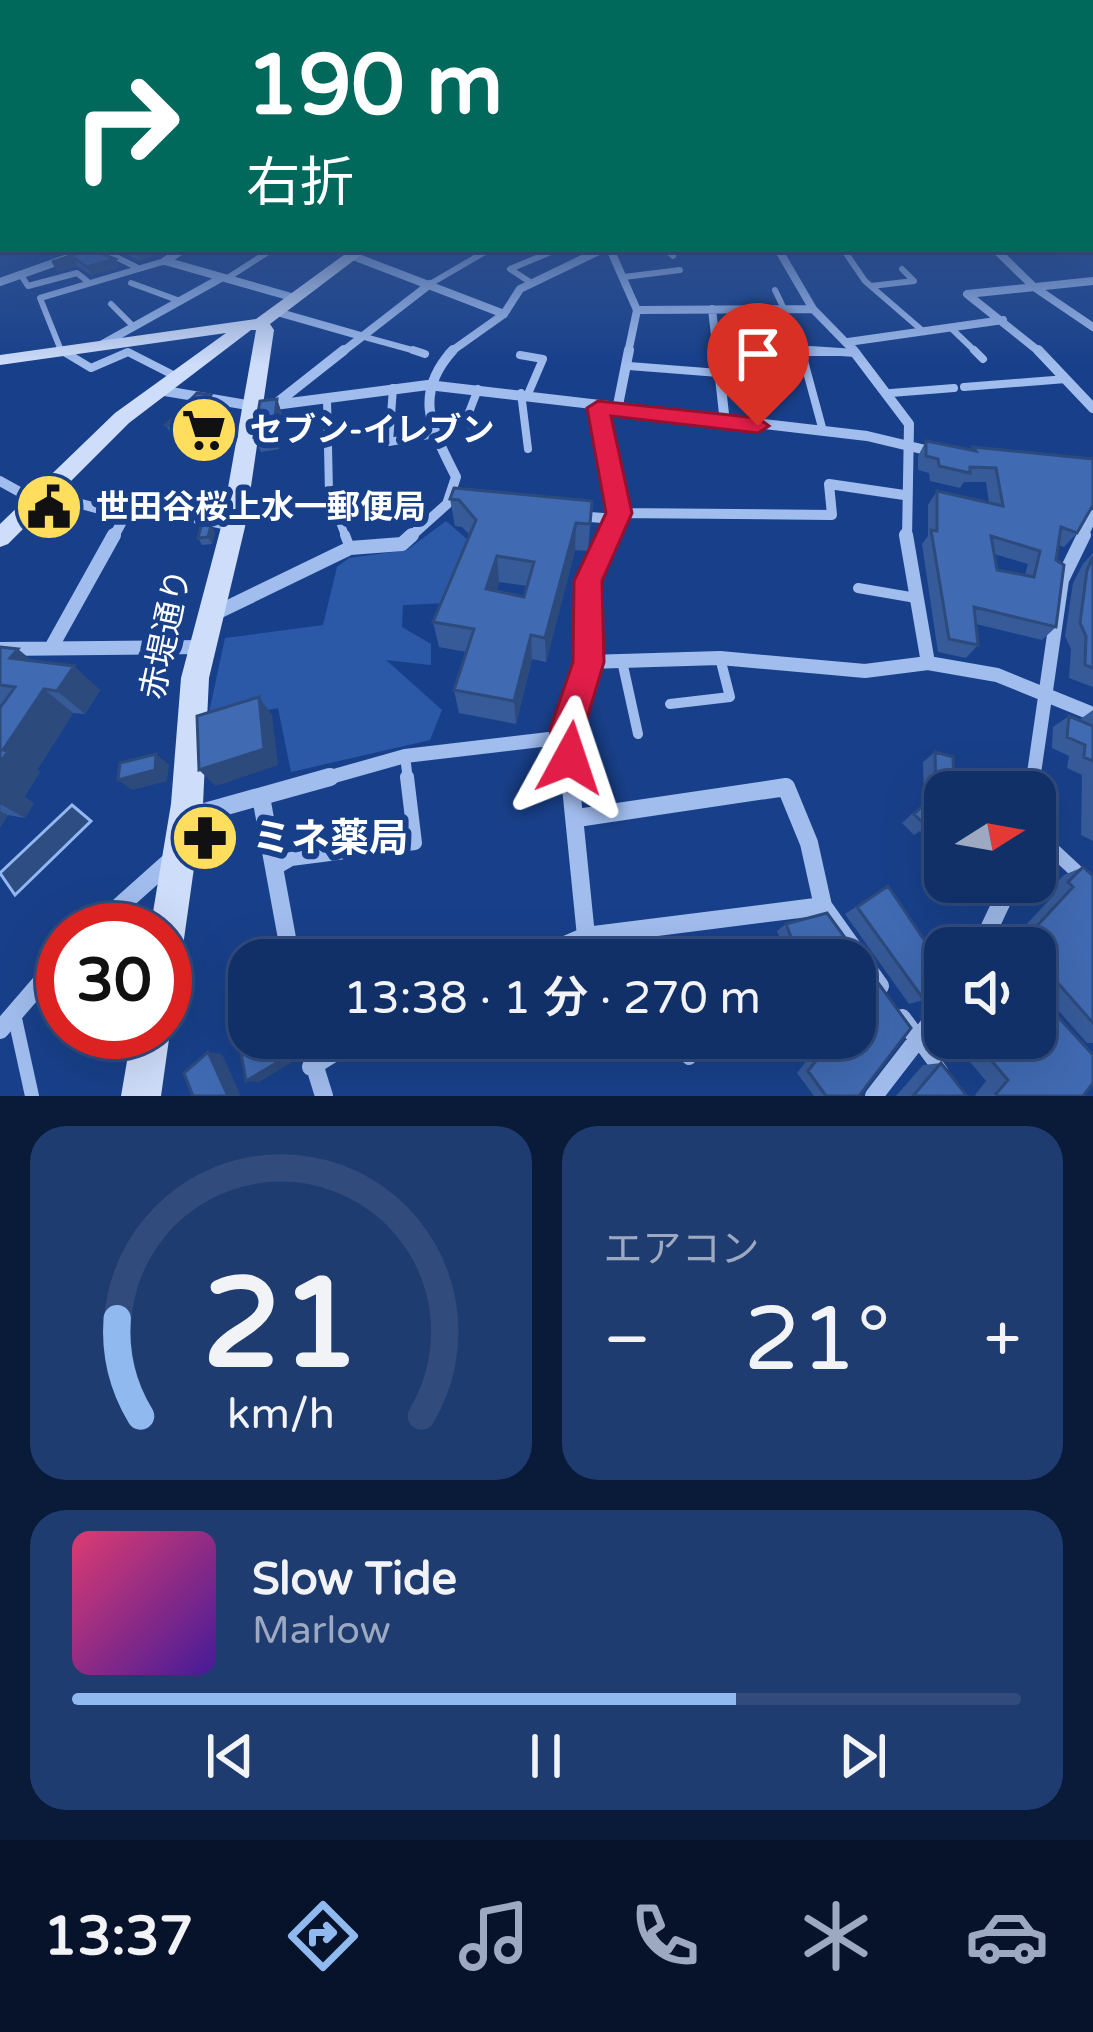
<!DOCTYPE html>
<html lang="ja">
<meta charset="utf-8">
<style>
body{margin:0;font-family:"Varela Round","Noto Sans JP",sans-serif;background:#1f3c71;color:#f1f3f6;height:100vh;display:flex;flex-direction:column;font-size:45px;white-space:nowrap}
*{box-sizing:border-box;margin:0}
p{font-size:39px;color:#9ca9c0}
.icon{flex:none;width:66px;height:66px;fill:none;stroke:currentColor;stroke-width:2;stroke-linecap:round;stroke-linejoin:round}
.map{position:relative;height:1096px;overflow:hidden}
.panel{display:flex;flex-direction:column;gap:30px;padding:30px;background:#0a1a39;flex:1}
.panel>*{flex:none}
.hud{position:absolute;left:0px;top:0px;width:1095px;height:252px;box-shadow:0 12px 48px #0002,0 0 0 3px #314b7c;background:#00695c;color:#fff;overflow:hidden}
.needle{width:78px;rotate:79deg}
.fabs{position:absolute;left:924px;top:771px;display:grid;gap:24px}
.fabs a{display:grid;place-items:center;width:132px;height:132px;border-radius:24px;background:#123068;box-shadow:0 12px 48px #0002,0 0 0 3px #314b7c;font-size:60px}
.speed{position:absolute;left:36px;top:903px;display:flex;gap:24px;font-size:60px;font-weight:700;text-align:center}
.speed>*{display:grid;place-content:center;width:156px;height:156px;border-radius:50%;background:#123068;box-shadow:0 12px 48px #0002,0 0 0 3px #314b7c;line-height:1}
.speed .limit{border:18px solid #d22;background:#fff;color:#111}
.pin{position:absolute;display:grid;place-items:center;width:102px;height:102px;color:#fff;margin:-123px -51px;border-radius:50% 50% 50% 0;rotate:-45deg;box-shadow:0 0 12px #0007}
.pin .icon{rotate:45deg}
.me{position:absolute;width:132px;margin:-66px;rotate:5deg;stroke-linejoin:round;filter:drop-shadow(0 0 9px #0008)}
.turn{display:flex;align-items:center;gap:42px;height:252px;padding:0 48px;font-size:54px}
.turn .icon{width:156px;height:156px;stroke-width:2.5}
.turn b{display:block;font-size:84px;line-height:102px}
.big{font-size:90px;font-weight:600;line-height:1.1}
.panel .tile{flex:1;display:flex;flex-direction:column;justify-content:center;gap:18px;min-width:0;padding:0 42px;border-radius:36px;background:#1f3c71}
.panel .dial{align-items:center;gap:0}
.dial svg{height:312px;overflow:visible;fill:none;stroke:#314b7c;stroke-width:7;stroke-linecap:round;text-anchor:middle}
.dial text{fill:#f1f3f6;stroke:none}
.song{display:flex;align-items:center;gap:36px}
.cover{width:144px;height:144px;border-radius:18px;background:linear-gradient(135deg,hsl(340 70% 55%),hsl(260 70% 35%))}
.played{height:12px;border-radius:6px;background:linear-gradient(90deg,#90b9f0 70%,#314b7c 70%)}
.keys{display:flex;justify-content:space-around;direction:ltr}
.heat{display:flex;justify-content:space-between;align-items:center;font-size:66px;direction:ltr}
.panel .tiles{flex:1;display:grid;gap:30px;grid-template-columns:1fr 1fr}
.tile:last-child{grid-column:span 2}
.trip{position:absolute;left:228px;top:939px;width:648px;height:120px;border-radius:36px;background:#123068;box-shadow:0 12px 48px #0002,0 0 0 3px #314b7c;font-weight:600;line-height:120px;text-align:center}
.dock{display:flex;height:192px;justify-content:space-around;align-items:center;background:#07132a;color:#9ca9c0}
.dock .icon{width:84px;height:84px}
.dock .current{color:#90b9f0}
.dock b{font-size:54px;color:#f1f3f6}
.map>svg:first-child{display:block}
</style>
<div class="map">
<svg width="1093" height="1096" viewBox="0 0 1093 1096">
<rect width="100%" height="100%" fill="#18408a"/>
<path fill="#2b59a8" d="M 446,521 L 468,540 L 447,603 L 403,605 L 402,627 L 431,644 L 431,665 L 386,660 L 442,710 L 430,740 L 291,772 L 278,708 L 207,722 L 225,638 L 323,625 L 337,567 L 349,558 L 407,550 Z"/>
<path fill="#2e4d83" stroke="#93b7f0" stroke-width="3" d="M 72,805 L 91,821 L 15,895 L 0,873 Z"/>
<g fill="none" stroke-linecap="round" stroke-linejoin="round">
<path stroke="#a1bdee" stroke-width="6" d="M 100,249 L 136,267
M 666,249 L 673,256
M 843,249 L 865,281 L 924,332
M 999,254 L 1022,249
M 21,275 L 28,286 L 77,273 L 87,281
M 624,277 L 680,270
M 226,279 L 268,252 L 255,249
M 530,282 L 510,269 L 558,249
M 131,283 L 180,301
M 430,284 L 490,249
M 871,286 L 914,281 L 902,269
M 775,290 L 784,309
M 111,304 L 133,326
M 952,329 L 977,353
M 361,336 L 423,353
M 62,353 L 40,298 L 165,261
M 125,353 L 131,353
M 802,353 L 856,353"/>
<path stroke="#a1bdee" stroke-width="8" d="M 61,350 L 91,368 L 128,352 L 175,376
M 413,350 L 425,354
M 801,350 L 823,431
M 810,350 L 856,353
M 974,350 L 983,359
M 520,355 L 543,359 L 528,394
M 629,366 L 719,373
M 964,387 L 1066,379
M 393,388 L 389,442 L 434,434
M 478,389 L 468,415 L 471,426 L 482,427
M 521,393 L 528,449
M 891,393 L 954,388
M 327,399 L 329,493 L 346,538
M 385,509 L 427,521
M 125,516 L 136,507 L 228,526"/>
<path stroke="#a1bdee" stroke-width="10" d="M 345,535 L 350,548
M 858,588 L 916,598
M 622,661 L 638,734
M 670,704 L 730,697 L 720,658
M 405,756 L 408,780"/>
<path stroke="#a1bdee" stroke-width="14" d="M 1035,833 L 1093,887
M 274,869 L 291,859 L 415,843 L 407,777
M 635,930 L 642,960
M 14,1014 L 32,1096
M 679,1038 L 689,1058
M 919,1041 L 941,1071"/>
<path stroke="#a1bdee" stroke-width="8" d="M 610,249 L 637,310 L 628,353
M 778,249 L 813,309 L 856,353
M 995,249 L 1034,287 L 1093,327
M 353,256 L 504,314
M 165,261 L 295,298
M 165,261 L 184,249
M 0,282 L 93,249
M 712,309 L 717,353
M 637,310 L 813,309
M 277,312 L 361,336
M 848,342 L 1003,320
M 99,346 L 221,278
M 341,353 L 430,284
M 449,353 L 504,314 L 520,289 L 603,249
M 1041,353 L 967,294 L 1093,281"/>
<path stroke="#a1bdee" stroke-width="10" d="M 717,350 L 725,423
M 853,350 L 909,424 L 907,538
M 1038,350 L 1093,408
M 159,390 L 259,407 L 428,385 L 867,436 L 934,452
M 273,406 L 344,350
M 598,408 L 619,513 L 608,538
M 617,410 L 629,350
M 0,481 L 36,501
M 56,497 L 125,516 L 113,538
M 619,513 L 832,515 L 829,484 L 904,495
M 576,516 L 617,519
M 409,538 L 447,504 L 456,477 C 432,429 412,395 453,350
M 1082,538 L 1093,515"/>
<path stroke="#a1bdee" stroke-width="14" d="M 906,535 L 928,663
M 216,613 L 350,548 L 402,544 L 412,535
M 51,648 L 114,535
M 0,649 L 203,647
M 588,662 L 720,658 L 865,671 L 928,663 L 997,675 L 1093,714
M 320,780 L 405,756 L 566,737
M 570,780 L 566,737 L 588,662 L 588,581 L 609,535
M 1033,780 L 1062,580 L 1084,535"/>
<path stroke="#a1bdee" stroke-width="18" d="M 570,777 L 586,936
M 1031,792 L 1033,777
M 261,797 L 291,960
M 187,817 L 330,777
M 577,818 L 786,787 L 809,843 L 823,906 L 880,986
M 93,930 L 168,863
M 980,948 L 1011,882
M 530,960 L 586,936 L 823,906
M 902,1018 L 919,1041
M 0,1030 L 63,957
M 306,1038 L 324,1096
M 311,1067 L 358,1038
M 874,1096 L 945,1004"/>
<path fill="#ceddfa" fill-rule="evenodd" d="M 1093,242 L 1093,250 L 1087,249 L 1092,249 Z
M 352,249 L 369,249 L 270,324 L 274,330 L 245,527 L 209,678 L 203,804 L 183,946 L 178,959 L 165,964 L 165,930 L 150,930 L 171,804 L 181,678 L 221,527 L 256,330 L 251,330 L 129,423 L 8,544 L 0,547 L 0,524 L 115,413 L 226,333 L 0,365 L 0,355 L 256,319 Z
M 165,1019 L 170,1032 L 161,1096 L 121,1096 L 132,1032 L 165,1032 Z"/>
</g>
<path fill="#375b99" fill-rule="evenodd" d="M 91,249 L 119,267 L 91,275 L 77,266 L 57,271 L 52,262 Z
M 117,249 L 168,249 L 140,261 Z
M 277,399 L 282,414 L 279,449 L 261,452 L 254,437 Z
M 218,410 L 212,419 L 215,426 L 202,443 L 174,440 L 166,425 Z
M 926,441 L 971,450 L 973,447 L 1077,533 L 1064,547 L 1058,545 L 1056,560 L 1056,627 L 1042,640 L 976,624 L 978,645 L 966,658 L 938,652 L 922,544 L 928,536 L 928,505 L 937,491 L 989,503 L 986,482 L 964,482 L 960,488 L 930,481 L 929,473 L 918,470 L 918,456 ZM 994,554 L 1028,564 L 1025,575 L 997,570 Z
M 34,497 L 67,499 L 78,513 L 77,518 L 47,512 Z
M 450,499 L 592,501 L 588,551 L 575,550 L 546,662 L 532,659 L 516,724 L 459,713 L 454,690 L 466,652 L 439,647 L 433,622 L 470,535 L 462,527 L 455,526 ZM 499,582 L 527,586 L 524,597 L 496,591 Z
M 215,532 L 212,544 L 202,545 L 198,538 Z
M 1093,553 L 1093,687 L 1069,678 L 1071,649 L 1065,636 L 1073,583 L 1083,564 Z
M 0,647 L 100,690 L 85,714 L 73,713 L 37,770 L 40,772 L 24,797 L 34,803 L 25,818 L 8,815 L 0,827 L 2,705 L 0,704 Z
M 1093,710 L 1093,841 L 1081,835 L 1082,775 L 1067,768 L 1069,756 L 1052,748 L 1053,727 L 1069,716 L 1079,720 Z
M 935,752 L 945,792 L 945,853 L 920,831 L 914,835 L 902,823 L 924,803 L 923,762 Z
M 1083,867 L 1093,876 L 1093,1043 L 1087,1043 L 1035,984 L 1035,948 L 1004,948 L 1055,894 L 1050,889 L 1064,875 Z
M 976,882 L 997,882 L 983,888 Z
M 888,886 L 924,1000 L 909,1004 L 845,914 Z
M 827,913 L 911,1028 L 859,1096 L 814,1096 L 797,1073 L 818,1046 L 813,1040 L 814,1038 L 855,1038 L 855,960 L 788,960 L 777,931 L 786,924 Z
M 950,1038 L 1035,1038 L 1083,1096 L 976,1096 L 975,1095 L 986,1081 Z
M 941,1063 L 967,1096 L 896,1096 L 923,1065 Z"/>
<path fill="#2d4a7d" d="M 136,249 L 168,249 L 140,261 L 135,250 Z
M 73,257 L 77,266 L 57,271 L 52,262 Z
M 115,259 L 119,267 L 91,275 L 87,267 Z
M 211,395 L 218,410 L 212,419 L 215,426 L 202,443 L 195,429 L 200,411 Z
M 277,399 L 282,414 L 279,449 L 273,435 Z
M 67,499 L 78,513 L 77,518 L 66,503 Z
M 576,523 L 575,550 L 546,662 L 545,638 Z
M 211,525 L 215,532 L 212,544 L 208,537 Z
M 497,556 L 499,582 L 489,615 L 486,589 Z
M 531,635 L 532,659 L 516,724 L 514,701 Z
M 18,649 L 47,673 L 10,658 Z
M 74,666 L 100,690 L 85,714 L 57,691 Z
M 44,689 L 73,713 L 37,770 L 40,772 L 24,797 L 34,803 L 25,818 L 0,804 L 0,763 L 3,750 Z
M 259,697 L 272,715 L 278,765 L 216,786 L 199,770 Z
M 156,754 L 169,765 L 167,781 L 132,790 L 118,780 Z
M 0,811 L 8,815 L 0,827 Z
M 281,1038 L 291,1038 L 296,1060 L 259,1082 L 246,1081 Z
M 208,1052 L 222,1054 L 241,1096 L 228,1096 Z"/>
<path fill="#406ab2" stroke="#2d4a7d" stroke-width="3" fill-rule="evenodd" d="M 91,249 L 115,259 L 87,267 L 73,257 L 52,262 Z
M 197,393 L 211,395 L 200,411 L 208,411 L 195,429 L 166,425 Z
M 277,399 L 273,435 L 254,437 L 260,401 Z
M 926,441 L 976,451 L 973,447 L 1093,459 L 1093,505 L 1077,533 L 1061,527 L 1056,560 L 1064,565 L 1056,627 L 974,607 L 978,645 L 949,639 L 931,530 L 937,531 L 937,491 L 1003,506 L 996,468 L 970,467 L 970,473 L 939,466 L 938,459 L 926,456 ZM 991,536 L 1040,551 L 1034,577 L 997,570 Z
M 454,488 L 592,501 L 590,524 L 576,523 L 545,638 L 531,635 L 514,701 L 454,690 L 474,629 L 433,622 L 476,520 L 459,500 L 450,499 ZM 497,556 L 534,562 L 524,597 L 486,589 Z
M 40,492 L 67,499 L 66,503 L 34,497 Z
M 202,523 L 211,525 L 208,537 L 198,538 Z
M 1093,557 L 1093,668 L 1085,665 L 1086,636 L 1080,623 L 1087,570 Z
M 0,647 L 18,649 L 10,658 L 74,666 L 57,691 L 44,689 L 3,750 L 8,751 L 0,763 L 0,708 L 15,687 L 0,685 Z
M 259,697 L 264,749 L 199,770 L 197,716 Z
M 1069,716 L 1093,726 L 1093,761 L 1084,757 L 1085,745 L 1067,737 Z
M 935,752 L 953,757 L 954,783 L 972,792 L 945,792 L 945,833 L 932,821 L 926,826 L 914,814 L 936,793 Z
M 156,754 L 155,770 L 118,780 L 120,763 Z
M 1083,867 L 1093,876 L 1093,1023 L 1035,957 L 1035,948 L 1027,948 L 1022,942 L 1073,887 L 1068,882 Z
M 888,886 L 945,971 L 945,983 L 924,1000 L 857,907 Z
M 827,913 L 911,1028 L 859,1096 L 826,1096 L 808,1071 L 830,1043 L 825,1038 L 855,1038 L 855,960 L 800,960 L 786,924 Z
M 1035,992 L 1093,1055 L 1093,1083 L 1083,1096 L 998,1096 L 996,1094 L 1008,1080 L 972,1038 L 1035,1038 Z
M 249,1024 L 249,1038 L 281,1038 L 285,1058 L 246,1081 L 237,1031 Z
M 208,1052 L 228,1096 L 193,1096 L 184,1073 Z
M 941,1063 L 967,1096 L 913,1096 Z"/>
<linearGradient id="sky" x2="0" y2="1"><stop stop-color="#0d234c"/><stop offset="0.58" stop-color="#375998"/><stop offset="1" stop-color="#375998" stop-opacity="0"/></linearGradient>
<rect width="1093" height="365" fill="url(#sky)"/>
<path fill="#e11d48" stroke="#92132f" stroke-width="3" d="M 598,401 L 758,418 L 769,426 L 758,433 L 611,416 L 632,513 L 602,581 L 604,662 L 584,729 L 587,758 L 582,770 L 570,775 L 558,770 L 550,729 L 573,662 L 574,581 L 606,513 L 587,408 Z"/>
<defs>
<symbol id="supermarket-disc" viewBox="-11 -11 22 22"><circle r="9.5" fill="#ffdd5d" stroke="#18408a"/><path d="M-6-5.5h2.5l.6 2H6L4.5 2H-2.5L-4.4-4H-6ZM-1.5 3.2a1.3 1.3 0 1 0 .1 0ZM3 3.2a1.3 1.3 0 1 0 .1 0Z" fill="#111"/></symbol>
<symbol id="civic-disc" viewBox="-11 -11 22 22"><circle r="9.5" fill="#ffdd5d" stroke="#18408a"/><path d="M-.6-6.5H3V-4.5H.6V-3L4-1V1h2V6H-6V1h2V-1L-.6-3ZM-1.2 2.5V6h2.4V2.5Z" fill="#111"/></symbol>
<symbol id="pharmacy-disc" viewBox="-11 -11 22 22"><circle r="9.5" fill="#ffdd5d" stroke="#18408a"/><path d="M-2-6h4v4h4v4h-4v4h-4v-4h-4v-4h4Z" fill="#111"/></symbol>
</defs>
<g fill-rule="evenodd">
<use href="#supermarket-disc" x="166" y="392" width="76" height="76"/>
<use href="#civic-disc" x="11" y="469" width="76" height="76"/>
<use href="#pharmacy-disc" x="167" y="800" width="76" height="76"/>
</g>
<g text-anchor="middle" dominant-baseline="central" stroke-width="12" stroke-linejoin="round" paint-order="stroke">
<g font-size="33" font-weight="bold" fill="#fff" stroke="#18408a" text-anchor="start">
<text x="250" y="430">セブン-イレブン</text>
<text x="96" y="507">世田谷桜上水一郵便局</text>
</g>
<g font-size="33" fill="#fff" stroke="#18408a">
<text transform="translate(166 634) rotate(-78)">赤堤通り</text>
</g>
<g font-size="39" font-weight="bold" fill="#fff" stroke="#18408a" text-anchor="start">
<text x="252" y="838">ミネ薬局</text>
</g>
</g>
</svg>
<div class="fabs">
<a><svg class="needle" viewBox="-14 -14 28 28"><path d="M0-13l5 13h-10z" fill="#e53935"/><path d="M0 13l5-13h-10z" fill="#9ca9c0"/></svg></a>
<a><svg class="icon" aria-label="sound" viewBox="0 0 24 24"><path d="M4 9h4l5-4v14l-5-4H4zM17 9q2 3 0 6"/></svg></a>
</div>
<div class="speed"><div class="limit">30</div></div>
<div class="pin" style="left:758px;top:426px;background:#d93025"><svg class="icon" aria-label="arrive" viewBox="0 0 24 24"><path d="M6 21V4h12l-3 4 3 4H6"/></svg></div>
<svg class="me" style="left:570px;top:758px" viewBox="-20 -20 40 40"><path d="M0-17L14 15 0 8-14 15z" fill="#e11d48" stroke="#fff" stroke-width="4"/></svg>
<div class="trip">13:38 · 1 分 · 270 m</div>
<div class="hud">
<div class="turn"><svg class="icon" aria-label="right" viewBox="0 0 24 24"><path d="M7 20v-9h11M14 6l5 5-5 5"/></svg><div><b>190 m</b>右折</div></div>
</div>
</div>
<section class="panel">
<div class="tiles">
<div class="tile dial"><svg viewBox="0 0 100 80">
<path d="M14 69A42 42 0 1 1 86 69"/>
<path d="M14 69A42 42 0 0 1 8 44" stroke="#90b9f0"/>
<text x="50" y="56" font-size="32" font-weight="700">21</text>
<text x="50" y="72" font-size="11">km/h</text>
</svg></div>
<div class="tile"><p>エアコン</p>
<div class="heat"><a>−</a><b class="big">21°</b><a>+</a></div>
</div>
<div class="tile">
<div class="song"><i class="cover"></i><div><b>Slow Tide</b><p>Marlow</p></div></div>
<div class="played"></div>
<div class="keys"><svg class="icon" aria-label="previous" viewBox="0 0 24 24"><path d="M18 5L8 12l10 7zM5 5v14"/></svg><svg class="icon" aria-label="pause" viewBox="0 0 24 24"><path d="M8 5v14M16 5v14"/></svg><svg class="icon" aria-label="next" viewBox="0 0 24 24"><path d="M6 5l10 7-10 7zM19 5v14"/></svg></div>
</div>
</div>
</section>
<nav class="dock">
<b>13:37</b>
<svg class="icon current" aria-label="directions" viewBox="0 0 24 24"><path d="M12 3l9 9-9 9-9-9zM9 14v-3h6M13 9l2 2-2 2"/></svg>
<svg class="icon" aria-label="music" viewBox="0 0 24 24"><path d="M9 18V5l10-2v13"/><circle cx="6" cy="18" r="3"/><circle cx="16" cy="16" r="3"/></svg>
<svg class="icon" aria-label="phone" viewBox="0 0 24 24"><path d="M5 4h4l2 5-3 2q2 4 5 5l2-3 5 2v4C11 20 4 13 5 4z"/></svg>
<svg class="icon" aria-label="climate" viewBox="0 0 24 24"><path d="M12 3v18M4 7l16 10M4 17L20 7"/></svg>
<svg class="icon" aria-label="car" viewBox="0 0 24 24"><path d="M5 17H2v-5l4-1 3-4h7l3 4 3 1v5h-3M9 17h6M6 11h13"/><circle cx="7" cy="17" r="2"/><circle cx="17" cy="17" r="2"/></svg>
</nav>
